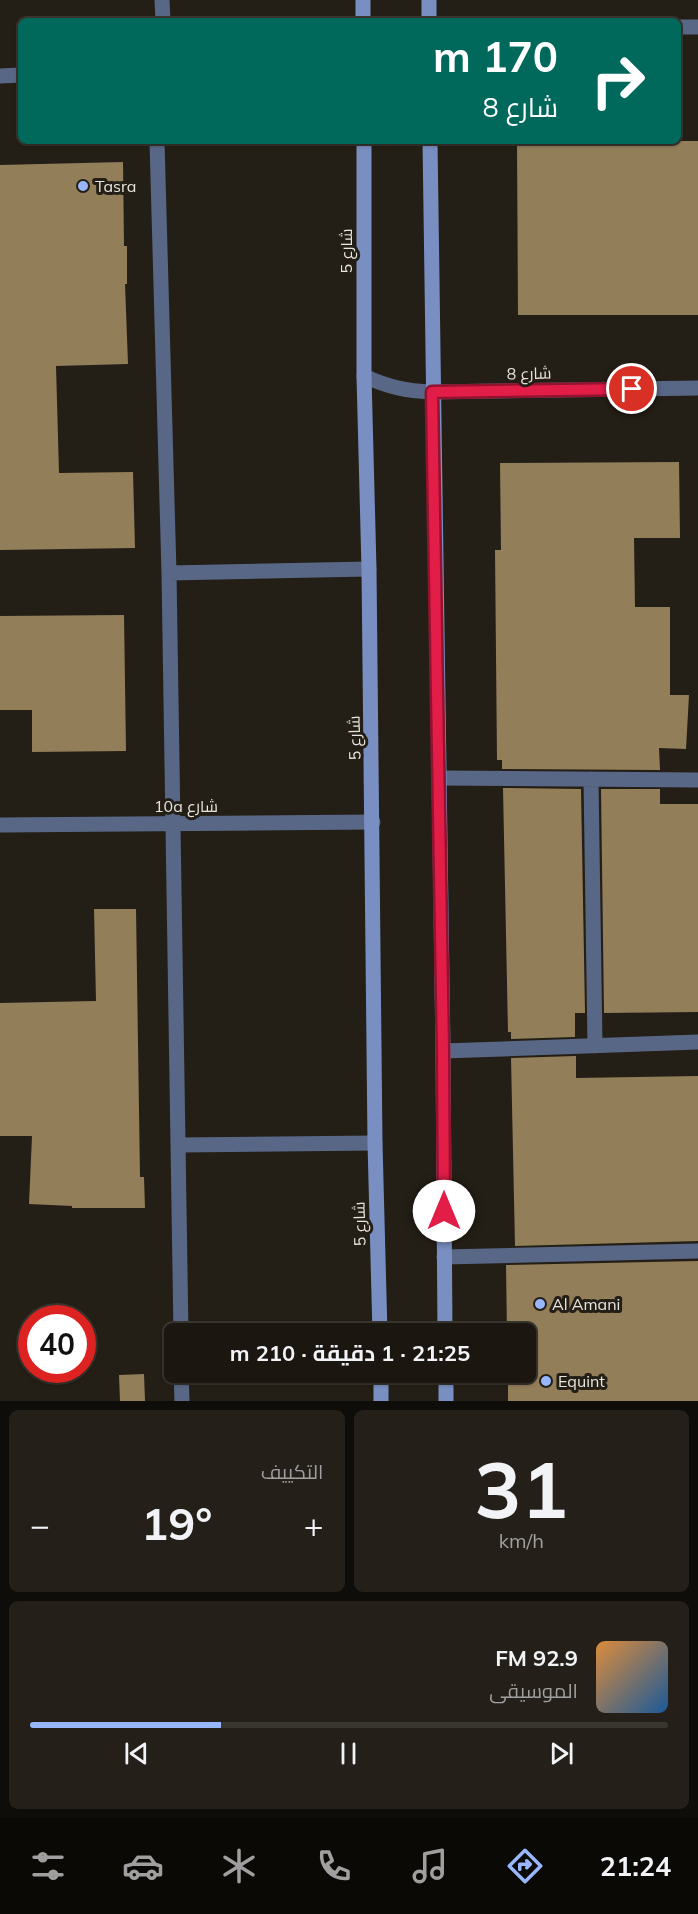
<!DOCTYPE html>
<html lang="ar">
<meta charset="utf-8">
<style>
body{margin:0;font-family:Mulish,Cairo,sans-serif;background:#242019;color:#f1f3f6;direction:rtl;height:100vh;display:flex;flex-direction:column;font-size:22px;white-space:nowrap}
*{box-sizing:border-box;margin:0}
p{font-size:20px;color:#a09f9f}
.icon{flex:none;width:33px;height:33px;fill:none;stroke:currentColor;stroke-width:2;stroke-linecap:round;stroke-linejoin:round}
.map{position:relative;height:1401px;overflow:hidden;direction:ltr}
.sheet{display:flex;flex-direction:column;gap:9px;padding:9px;background:#0f0d09;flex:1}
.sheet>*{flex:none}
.hud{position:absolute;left:18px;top:18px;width:663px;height:126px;border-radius:9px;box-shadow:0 2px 4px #0004,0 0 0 2px #393630;direction:rtl;background:#00695c;color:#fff;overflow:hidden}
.speed{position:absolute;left:18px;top:1305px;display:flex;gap:12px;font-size:30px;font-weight:700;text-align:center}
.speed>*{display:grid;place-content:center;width:78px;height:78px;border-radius:50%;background:#1b1710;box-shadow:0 2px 4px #0004,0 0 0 2px #393630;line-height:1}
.speed .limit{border:9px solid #d22;background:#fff;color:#111}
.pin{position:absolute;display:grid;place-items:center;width:51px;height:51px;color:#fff;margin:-26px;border:3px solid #fff;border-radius:50%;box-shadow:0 2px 6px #0007}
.me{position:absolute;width:66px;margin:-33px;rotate:0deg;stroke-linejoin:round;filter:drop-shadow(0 0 4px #0008)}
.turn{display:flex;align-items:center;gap:21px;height:126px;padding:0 24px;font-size:27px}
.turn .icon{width:78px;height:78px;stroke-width:2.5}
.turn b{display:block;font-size:42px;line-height:51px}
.big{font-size:45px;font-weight:700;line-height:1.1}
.sheet .card{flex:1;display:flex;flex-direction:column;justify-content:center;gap:9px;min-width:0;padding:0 21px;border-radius:9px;background:#242019}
.sheet .dial{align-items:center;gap:0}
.dial b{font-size:78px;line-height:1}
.song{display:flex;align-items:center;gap:18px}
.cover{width:72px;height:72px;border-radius:9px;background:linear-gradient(135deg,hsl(30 70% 55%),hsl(210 70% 35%))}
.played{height:6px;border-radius:3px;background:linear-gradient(90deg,#98b6fd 30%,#393630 30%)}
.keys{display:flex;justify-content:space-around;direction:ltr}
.heat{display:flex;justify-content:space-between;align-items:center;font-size:33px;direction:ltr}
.sheet .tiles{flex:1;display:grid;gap:9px;grid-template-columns:1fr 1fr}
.card:last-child{grid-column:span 2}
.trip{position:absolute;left:164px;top:1323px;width:372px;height:60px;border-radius:9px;background:#1b1710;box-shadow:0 2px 4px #0004,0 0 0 2px #393630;font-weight:700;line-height:60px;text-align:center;direction:rtl}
.tabs{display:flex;height:96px;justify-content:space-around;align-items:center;background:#0b0906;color:#a09f9f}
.tabs .icon{width:42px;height:42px}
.tabs .active{color:#98b6fd}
.tabs b{font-size:27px;color:#f1f3f6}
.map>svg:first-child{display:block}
</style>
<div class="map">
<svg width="698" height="1401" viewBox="0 0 698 1401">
<rect width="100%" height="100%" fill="#241f16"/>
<path fill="#937e5a" d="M 517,141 L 698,141 L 698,315 L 518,315 Z
M 123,162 L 124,246 L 127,246 L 127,284 L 125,284 L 128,364 L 56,366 L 59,473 L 133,472 L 135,548 L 0,550 L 0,165 Z
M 679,462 L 680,538 L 634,538 L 635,607 L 670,607 L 670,695 L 689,695 L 686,749 L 659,748 L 660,770 L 502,769 L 502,760 L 497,760 L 495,550 L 501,550 L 500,463 Z
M 124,615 L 126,751 L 32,752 L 32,710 L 0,710 L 0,616 Z
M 503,788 L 581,789 L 585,1013 L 575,1013 L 575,1037 L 511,1039 L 511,1032 L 508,1032 Z
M 601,789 L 660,789 L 660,804 L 698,804 L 698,1012 L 604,1013 Z
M 94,909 L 136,909 L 140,1177 L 144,1177 L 145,1208 L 72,1208 L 72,1206 L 29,1204 L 32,1136 L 0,1136 L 0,1003 L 96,1001 Z
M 576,1056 L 576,1078 L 698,1076 L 698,1241 L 515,1246 L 511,1058 Z
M 698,1261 L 698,1401 L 508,1401 L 508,1372 L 525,1372 L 525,1334 L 507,1334 L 506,1265 Z
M 144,1374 L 145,1401 L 120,1401 L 119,1375 Z"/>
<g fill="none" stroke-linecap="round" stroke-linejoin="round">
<path stroke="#596786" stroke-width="15" d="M 162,0 L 163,21
M 678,27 L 698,27
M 157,141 L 169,573 L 181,1334
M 169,573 L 369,569
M 439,778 L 698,780
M 591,779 L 595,1046
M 443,1051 L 698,1042
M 179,1145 L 375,1143
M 444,1257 L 698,1251
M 181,1372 L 182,1401"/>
<path stroke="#596786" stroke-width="15" d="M 0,76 L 21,75
M 364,376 C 388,387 406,391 432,392 L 698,388
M 0,825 L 373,822"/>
<path stroke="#798fc1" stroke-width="15" d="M 363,0 L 363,21
M 429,0 L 429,21
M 364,141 L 364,376 L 369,569 L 375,1143 L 380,1334
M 430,141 L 443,1051 L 445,1334
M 381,1372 L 381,1401
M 446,1372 L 446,1401"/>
</g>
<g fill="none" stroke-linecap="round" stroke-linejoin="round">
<defs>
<path id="route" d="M 444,1211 L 443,1051 L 432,392 L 632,389"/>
</defs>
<use href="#route" stroke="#92132f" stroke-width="15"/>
<use href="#route" stroke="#e11d48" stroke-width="10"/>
</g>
<g fill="#98b6fd" stroke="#241f16" stroke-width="2">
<circle cx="83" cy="186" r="6"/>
<circle cx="540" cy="1304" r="6"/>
<circle cx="546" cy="1381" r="6"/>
</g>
<g text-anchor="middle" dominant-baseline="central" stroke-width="6" stroke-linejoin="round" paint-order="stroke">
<g font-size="16" fill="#e8e4de" stroke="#241f16" text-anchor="start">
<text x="95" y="186">Tasra</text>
<text x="552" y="1304">Al Amani</text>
<text x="558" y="1381">Equint</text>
</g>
<g font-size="16" fill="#e8e4de" stroke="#241f16">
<text transform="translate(346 251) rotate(-90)">شارع 5</text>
<text transform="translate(529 373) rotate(-1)">شارع 8</text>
<text transform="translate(354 738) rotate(-91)">شارع 5</text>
<text x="186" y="806">10a شارع</text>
<text transform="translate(359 1224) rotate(-91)">شارع 5</text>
</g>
</g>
</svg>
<div class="speed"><div class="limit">40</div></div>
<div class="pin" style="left:632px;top:389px;background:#d93025"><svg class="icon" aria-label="arrive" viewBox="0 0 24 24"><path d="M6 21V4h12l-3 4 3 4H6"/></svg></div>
<svg class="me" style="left:444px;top:1211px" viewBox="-20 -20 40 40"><circle r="19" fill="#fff"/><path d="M0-13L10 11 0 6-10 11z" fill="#e11d48"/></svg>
<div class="trip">21:25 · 1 دقيقة · 210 m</div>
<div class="hud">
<div class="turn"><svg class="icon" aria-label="right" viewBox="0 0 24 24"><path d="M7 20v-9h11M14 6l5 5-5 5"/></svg><div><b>170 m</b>شارع 8</div></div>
</div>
</div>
<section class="sheet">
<div class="tiles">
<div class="card dial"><b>31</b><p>km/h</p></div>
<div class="card"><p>التكييف</p>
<div class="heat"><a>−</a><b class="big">19°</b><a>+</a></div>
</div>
<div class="card">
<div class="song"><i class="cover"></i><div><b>92.9 FM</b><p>الموسيقى</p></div></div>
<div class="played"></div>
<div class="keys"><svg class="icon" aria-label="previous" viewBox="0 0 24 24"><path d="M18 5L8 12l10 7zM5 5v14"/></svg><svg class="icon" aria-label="pause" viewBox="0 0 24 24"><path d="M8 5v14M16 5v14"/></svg><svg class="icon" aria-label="next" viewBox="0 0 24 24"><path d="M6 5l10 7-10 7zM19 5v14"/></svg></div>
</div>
</div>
</section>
<nav class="tabs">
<b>21:24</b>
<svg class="icon active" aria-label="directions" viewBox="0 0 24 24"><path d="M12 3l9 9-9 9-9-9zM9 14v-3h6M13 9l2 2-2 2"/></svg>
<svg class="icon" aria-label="music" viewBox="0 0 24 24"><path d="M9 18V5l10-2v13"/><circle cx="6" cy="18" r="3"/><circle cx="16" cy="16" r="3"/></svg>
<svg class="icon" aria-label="phone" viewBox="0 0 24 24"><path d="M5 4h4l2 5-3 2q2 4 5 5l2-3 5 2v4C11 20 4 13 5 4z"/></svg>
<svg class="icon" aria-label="climate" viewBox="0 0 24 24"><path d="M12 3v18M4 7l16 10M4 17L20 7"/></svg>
<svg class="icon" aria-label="car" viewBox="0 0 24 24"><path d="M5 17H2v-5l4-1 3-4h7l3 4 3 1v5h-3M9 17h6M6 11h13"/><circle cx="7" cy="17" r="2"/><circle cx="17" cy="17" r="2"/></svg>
<svg class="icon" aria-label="filters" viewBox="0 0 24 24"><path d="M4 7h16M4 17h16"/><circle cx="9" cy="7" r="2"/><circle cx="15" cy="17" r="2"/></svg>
</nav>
